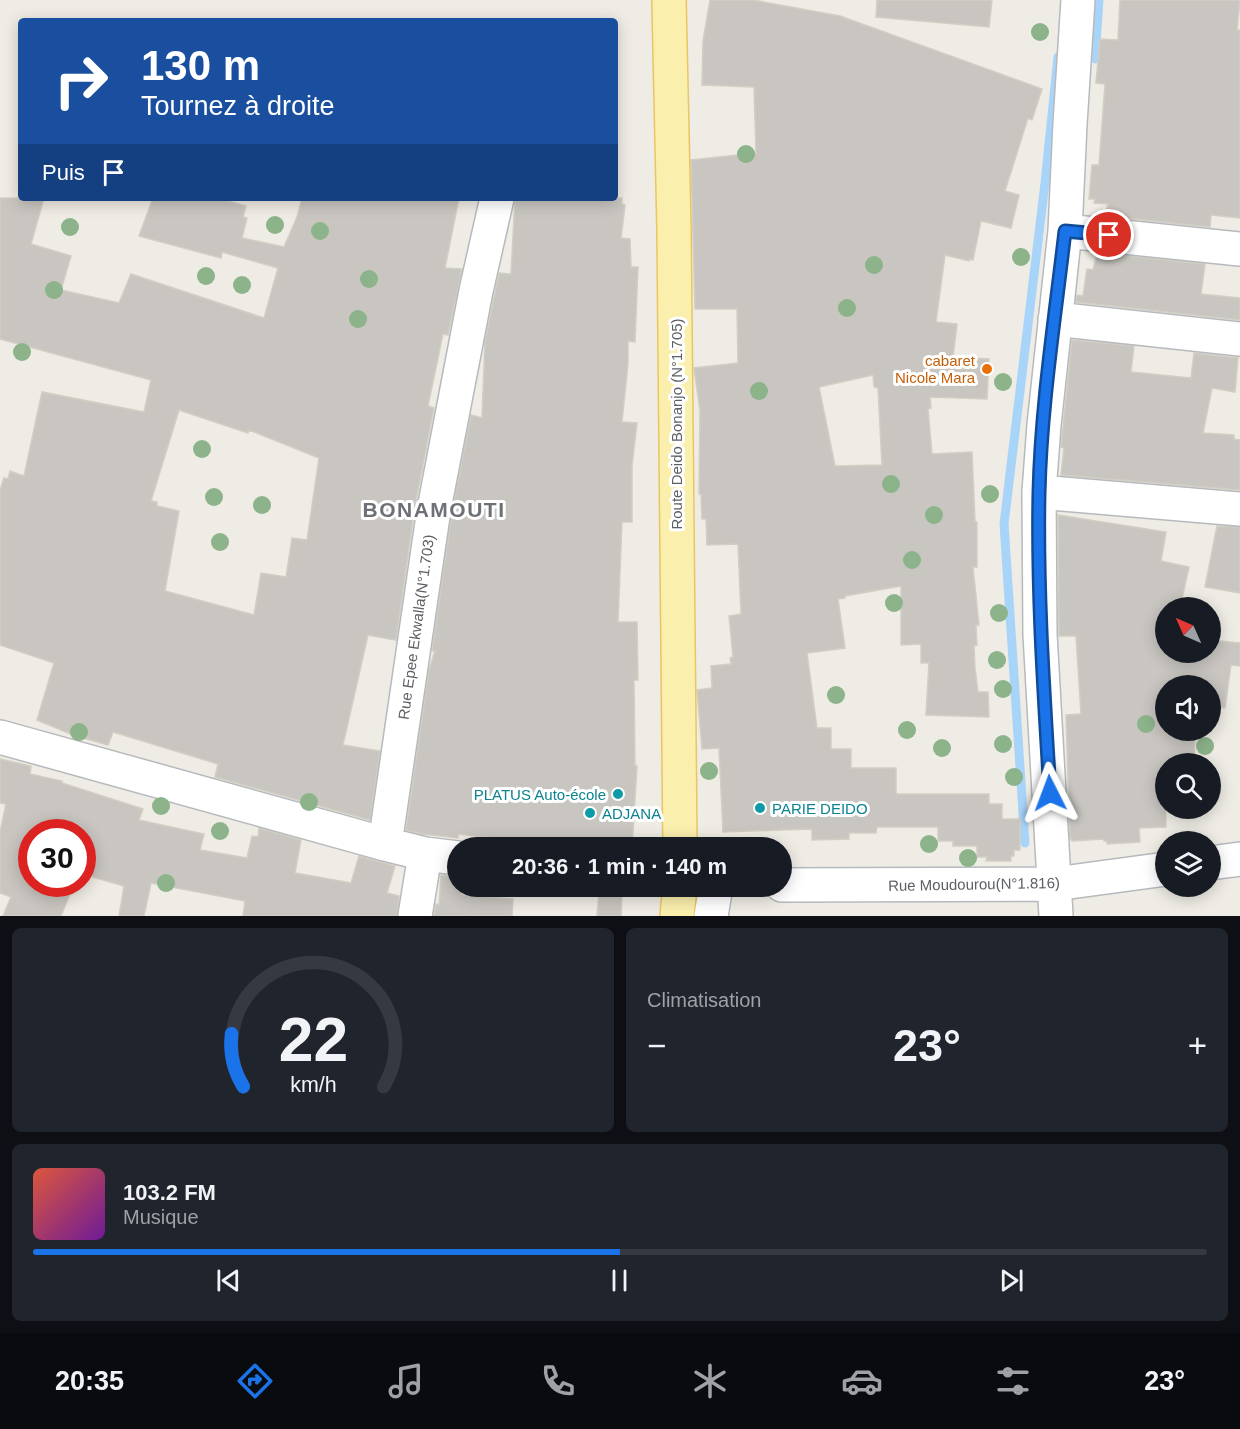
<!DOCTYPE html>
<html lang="fr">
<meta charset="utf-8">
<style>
body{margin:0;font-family:Arial,sans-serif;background:#20242c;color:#f1f3f6;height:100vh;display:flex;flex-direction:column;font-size:22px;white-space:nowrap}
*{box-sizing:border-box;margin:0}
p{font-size:20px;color:#9ea1a6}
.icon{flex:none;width:33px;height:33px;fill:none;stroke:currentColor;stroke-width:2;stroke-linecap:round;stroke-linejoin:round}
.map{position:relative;height:916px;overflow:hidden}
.details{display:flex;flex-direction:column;gap:12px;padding:12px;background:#0d0f14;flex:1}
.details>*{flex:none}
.hud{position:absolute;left:18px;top:18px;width:600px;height:183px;border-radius:6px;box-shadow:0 3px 15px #0003;background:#1a4fa0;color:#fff;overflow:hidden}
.needle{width:39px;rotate:315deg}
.fabs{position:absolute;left:1155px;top:597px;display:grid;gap:12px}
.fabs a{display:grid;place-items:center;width:66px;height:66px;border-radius:50%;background:#171b24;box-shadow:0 3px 15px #0003;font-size:30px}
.speed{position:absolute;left:18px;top:819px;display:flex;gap:12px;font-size:30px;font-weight:700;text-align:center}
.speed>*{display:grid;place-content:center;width:78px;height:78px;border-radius:50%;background:#171b24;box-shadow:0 3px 15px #0003;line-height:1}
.speed .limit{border:9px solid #d22;background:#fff;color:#111}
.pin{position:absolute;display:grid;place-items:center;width:51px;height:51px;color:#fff;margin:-26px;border:3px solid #fff;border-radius:50%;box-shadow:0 2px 6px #0007}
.me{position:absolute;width:66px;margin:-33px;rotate:357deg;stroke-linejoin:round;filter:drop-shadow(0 0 4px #0008)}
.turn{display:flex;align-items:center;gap:21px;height:126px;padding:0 24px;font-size:27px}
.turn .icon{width:78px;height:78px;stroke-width:2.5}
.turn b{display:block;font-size:42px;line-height:51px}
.then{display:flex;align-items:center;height:57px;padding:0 24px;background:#0003;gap:12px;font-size:22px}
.big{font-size:45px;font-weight:700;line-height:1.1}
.details .widget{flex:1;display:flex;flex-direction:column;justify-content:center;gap:9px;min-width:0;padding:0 21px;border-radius:9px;background:#20242c}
.details .dial{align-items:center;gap:0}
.dial svg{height:156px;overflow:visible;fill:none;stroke:#363941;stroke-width:7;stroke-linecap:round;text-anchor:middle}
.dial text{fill:#f1f3f6;stroke:none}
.song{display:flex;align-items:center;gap:18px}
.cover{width:72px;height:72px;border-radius:9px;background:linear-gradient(135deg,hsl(10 70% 55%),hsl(280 70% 35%))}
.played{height:6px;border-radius:3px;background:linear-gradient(90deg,#1a73e8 50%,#363941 50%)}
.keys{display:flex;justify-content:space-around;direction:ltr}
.heat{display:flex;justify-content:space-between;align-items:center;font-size:33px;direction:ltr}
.details .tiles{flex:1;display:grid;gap:12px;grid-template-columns:1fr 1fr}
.widget:last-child{grid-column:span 2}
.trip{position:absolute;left:447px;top:837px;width:345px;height:60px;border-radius:30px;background:#171b24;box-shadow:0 3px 15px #0003;font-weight:700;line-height:60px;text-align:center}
.menu{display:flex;height:96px;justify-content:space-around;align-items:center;background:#090b0e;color:#9ea1a6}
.menu .icon{width:42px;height:42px}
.menu .selected{color:#1a73e8}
.menu b{font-size:27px;color:#f1f3f6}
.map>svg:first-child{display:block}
</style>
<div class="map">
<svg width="1240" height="916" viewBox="0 0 1240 916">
<rect width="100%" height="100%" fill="#eeece4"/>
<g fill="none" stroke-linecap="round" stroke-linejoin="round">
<path stroke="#a8d4fa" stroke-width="9" d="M 1095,59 L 1099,0
M 1025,843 L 1004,524 L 1045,183 L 1058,57
M 562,886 L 611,891"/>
</g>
<path fill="#c9c6c1" stroke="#d2cec3" stroke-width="1.5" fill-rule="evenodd" d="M 710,0 L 753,0 L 840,16 L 1042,89 L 1032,120 L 1028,118 L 1005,191 L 1019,195 L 1011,228 L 981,221 L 973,260 L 970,259 L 969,261 L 945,255 L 936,322 L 957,324 L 953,357 L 989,359 L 987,399 L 930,397 L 931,408 L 928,409 L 932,454 L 972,452 L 975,522 L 977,522 L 977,567 L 973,567 L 979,625 L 976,625 L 977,645 L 974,646 L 975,668 L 978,692 L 988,692 L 989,717 L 926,715 L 929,663 L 921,663 L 921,644 L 901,645 L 901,586 L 845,596 L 845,598 L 838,599 L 845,648 L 807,653 L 817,728 L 831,728 L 831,749 L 851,749 L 851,768 L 896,768 L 896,794 L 989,794 L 989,804 L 1002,804 L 1002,819 L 1020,819 L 1020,850 L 1014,850 L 1014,856 L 1011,856 L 1011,861 L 986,861 L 987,857 L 977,857 L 977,846 L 953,846 L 953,841 L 938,841 L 938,827 L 877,827 L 876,833 L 849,833 L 849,839 L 812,840 L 812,829 L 723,832 L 719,748 L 702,749 L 697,690 L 712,688 L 711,666 L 731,664 L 730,658 L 733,657 L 729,616 L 741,614 L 738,544 L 707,545 L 706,519 L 702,519 L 701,494 L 699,494 L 700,411 L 694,368 L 738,363 L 737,309 L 695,309 L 691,160 L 756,153 L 754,87 L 702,85 L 703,41 ZM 873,375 L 874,387 L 878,388 L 882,465 L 835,466 L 819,387 Z
M 877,0 L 992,0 L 989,27 L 876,17 Z
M 1120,0 L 1240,0 L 1237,30 L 1240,30 L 1240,218 L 1211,215 L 1210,227 L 1105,216 L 1108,204 L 1094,203 L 1095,199 L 1089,199 L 1092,165 L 1099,165 L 1105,84 L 1096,83 L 1100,39 L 1118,40 Z
M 0,198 L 44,198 L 31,244 L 71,256 L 61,290 L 119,303 L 131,274 L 264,318 L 278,268 L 222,252 L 221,258 L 139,236 L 153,198 L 217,198 L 246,206 L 243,217 L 247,218 L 242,238 L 284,247 L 297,217 L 302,198 L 459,198 L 445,268 L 462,269 L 448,335 L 443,334 L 428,406 L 434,408 L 415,506 L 396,640 L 368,635 L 343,745 L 380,751 L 370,820 L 215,777 L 218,764 L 113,732 L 108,745 L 73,735 L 37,720 L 54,663 L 0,645 L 0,490 L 4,478 L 8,479 L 10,471 L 24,476 L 42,392 L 144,412 L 151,380 L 0,339 ZM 179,410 L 248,433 L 249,430 L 319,458 L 307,540 L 292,538 L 286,577 L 261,573 L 254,615 L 165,591 L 179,511 L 157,506 L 157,502 L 151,501 Z
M 515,198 L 622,198 L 622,204 L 625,205 L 621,238 L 630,239 L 631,267 L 638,267 L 635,342 L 628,341 L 628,363 L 622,422 L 637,423 L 632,466 L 632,522 L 622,522 L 618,622 L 637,622 L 638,680 L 634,680 L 635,766 L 637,766 L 632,848 L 507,848 L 508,840 L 458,834 L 458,838 L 422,834 L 406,830 L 429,670 L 435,651 L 432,651 L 452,512 L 471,415 L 482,418 L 485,342 L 499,273 L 511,274 Z
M 1097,253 L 1205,264 L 1201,294 L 1240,298 L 1240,320 L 1076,302 L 1077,295 L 1083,296 L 1087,269 L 1093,270 Z
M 1072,340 L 1134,346 L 1131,372 L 1191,378 L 1194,353 L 1238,358 L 1235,392 L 1212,388 L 1203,433 L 1234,435 L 1234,439 L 1240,440 L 1240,490 L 1061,475 L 1064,448 L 1061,447 L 1063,427 Z
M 1058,515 L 1166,532 L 1161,561 L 1189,567 L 1180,608 L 1166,608 L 1166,652 L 1210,652 L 1210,640 L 1240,643 L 1240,666 L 1231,665 L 1225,708 L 1210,707 L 1210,686 L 1166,686 L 1166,730 L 1195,730 L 1194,764 L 1166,764 L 1166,827 L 1139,828 L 1140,842 L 1107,844 L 1107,841 L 1104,841 L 1104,839 L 1072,841 L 1070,838 L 1066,715 L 1081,714 L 1076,636 L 1059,636 Z
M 1217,526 L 1240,527 L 1240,593 L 1205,587 Z
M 0,759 L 31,766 L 30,774 L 62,781 L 62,783 L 143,809 L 139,820 L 204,834 L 200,850 L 247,858 L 252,836 L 258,837 L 259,828 L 301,840 L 295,873 L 351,883 L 359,856 L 395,866 L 387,893 L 399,896 L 397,916 L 243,916 L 245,901 L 151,883 L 144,916 L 119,916 L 124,886 L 82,874 L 82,832 L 32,832 L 32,884 L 74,884 L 61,916 L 3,916 L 11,897 L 0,893 L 0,832 L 6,804 L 0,803 Z
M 441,875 L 458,876 L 458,886 L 462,886 L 461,894 L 464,895 L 513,899 L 512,916 L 434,916 L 436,904 L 439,905 Z
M 599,893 L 622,895 L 621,916 L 597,916 Z"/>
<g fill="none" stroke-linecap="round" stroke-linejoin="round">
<defs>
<path id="minor" d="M 1065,231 L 1240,249
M 1055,319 L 1240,339
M 1039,492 L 1240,509
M 0,737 L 385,844 L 425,854 L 458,858
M 385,844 L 434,509 L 476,291 L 497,198
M 1210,863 L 1240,859
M 782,885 L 1055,884 L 1166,869
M 415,916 L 425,854
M 711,916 L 716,886
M 1056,916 L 1040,634 L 1039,492 L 1044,425 L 1065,231 L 1070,124 L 1078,0"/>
<path id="major" d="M 669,0 L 674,230 L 680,848
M 677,916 L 680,886"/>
</defs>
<use href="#minor" stroke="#b6b9bd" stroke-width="36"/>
<use href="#major" stroke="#e9c662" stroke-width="36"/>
<use href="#minor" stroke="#fff" stroke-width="33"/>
<use href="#major" stroke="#faefad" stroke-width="33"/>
</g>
<g fill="#8cb38a">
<circle cx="1040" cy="32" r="9"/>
<circle cx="746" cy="154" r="9"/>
<circle cx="275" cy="225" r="9"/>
<circle cx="70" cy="227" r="9"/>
<circle cx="320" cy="231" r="9"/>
<circle cx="1021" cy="257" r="9"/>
<circle cx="874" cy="265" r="9"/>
<circle cx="206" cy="276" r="9"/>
<circle cx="369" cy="279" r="9"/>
<circle cx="242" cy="285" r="9"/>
<circle cx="54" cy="290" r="9"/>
<circle cx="847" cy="308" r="9"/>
<circle cx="358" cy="319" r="9"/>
<circle cx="22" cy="352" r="9"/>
<circle cx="1003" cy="382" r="9"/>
<circle cx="759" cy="391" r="9"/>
<circle cx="202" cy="449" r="9"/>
<circle cx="891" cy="484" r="9"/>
<circle cx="990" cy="494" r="9"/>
<circle cx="214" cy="497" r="9"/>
<circle cx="262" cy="505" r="9"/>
<circle cx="934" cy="515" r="9"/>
<circle cx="220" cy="542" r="9"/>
<circle cx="912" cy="560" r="9"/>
<circle cx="894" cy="603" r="9"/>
<circle cx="999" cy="613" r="9"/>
<circle cx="997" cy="660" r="9"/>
<circle cx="1003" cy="689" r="9"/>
<circle cx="836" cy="695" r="9"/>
<circle cx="1146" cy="724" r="9"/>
<circle cx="907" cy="730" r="9"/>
<circle cx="79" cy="732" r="9"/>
<circle cx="1003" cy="744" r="9"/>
<circle cx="1205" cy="746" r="9"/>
<circle cx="942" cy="748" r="9"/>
<circle cx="709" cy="771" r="9"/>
<circle cx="1014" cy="777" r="9"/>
<circle cx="309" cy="802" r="9"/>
<circle cx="161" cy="806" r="9"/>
<circle cx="220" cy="831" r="9"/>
<circle cx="929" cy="844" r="9"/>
<circle cx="968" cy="858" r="9"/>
<circle cx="166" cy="883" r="9"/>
</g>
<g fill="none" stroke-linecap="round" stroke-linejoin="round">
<defs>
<path id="route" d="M 1050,793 C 1044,693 1037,593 1039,493 C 1041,406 1055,318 1065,231 L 1109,235"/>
</defs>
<use href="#route" stroke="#114b97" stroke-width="15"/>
<use href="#route" stroke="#1a73e8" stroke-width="10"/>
</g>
<circle fill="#e8710a" stroke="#fff" stroke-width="2" cx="987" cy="369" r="6"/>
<g fill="#0f9aa8" stroke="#fff" stroke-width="2">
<circle cx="618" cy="794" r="6"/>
<circle cx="760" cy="808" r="6"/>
<circle cx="590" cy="813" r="6"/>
</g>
<g text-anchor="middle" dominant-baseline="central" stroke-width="6" stroke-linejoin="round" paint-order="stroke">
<g font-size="15" fill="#c56008" stroke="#fff" text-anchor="end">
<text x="975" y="360">cabaret<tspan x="975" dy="17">Nicole Mara</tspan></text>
</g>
<g font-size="15" fill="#5c5f64" stroke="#fff">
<text transform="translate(676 424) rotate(-90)">Route Deido Bonanjo (N°1.705)</text>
<text transform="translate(416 627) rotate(-82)">Rue Epee Ekwalla(N°1.703)</text>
<text transform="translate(974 884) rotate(-1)">Rue Moudourou(N°1.816)</text>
</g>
<g font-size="15" fill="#0d838f" stroke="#fff" text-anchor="start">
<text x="606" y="794" text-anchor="end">PLATUS Auto-école</text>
<text x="772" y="808">PARIE DEIDO</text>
<text x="602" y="813">ADJANA</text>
</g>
<g font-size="21" font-weight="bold" letter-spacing="1.5" fill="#6d7176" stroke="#fff">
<text x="434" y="509">BONAMOUTI</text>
</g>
</g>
</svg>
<div class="fabs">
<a><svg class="needle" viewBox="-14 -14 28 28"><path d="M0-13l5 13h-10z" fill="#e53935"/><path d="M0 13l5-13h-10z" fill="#9ea1a6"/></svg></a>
<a><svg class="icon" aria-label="sound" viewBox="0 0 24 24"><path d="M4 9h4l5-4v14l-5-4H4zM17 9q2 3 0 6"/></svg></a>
<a><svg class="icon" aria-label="search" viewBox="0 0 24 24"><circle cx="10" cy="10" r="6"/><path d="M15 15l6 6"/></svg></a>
<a><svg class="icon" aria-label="layers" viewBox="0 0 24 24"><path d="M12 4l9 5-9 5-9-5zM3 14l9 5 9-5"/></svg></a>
</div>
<div class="speed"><div class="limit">30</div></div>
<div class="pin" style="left:1109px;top:235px;background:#d93025"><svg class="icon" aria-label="arrive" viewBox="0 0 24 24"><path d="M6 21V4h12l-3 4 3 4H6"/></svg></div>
<svg class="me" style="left:1050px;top:793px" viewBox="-20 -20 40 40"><path d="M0-17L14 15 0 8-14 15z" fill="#1a73e8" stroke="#fff" stroke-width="4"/></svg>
<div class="trip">20:36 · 1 min · 140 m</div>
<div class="hud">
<div class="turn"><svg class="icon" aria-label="right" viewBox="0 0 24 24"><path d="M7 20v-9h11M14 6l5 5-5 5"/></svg><div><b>130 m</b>Tournez à droite</div></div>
<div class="then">Puis<svg class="icon" aria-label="arrive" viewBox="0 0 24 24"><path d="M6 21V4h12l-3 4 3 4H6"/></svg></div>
</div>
</div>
<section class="details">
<div class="tiles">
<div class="widget dial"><svg viewBox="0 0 100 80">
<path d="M14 69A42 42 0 1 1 86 69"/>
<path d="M14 69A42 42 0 0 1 8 42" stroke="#1a73e8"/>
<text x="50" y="56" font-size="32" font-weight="700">22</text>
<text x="50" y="72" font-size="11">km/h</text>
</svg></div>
<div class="widget"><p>Climatisation</p>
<div class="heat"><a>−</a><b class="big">23°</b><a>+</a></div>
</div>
<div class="widget">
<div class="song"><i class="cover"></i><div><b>103.2 FM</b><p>Musique</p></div></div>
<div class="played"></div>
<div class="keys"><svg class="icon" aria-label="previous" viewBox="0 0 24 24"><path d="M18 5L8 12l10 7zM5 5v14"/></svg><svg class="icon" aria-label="pause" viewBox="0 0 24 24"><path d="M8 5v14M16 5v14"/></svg><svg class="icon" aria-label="next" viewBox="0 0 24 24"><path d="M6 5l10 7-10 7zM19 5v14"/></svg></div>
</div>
</div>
</section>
<nav class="menu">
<b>20:35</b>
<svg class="icon selected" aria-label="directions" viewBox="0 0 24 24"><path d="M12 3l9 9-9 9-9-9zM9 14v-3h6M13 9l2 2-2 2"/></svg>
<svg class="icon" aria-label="music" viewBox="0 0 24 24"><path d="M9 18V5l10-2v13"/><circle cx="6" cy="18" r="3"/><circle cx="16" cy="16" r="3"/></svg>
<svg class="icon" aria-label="phone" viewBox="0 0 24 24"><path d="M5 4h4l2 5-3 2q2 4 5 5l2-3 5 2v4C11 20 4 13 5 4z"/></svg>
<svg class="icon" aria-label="climate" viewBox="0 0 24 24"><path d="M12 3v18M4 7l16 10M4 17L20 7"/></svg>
<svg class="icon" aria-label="car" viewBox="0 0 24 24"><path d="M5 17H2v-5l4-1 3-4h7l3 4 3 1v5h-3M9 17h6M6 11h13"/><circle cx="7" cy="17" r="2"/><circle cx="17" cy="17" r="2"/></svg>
<svg class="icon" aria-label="filters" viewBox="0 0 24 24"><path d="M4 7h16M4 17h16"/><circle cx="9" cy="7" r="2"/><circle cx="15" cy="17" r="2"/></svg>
<b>23°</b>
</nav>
